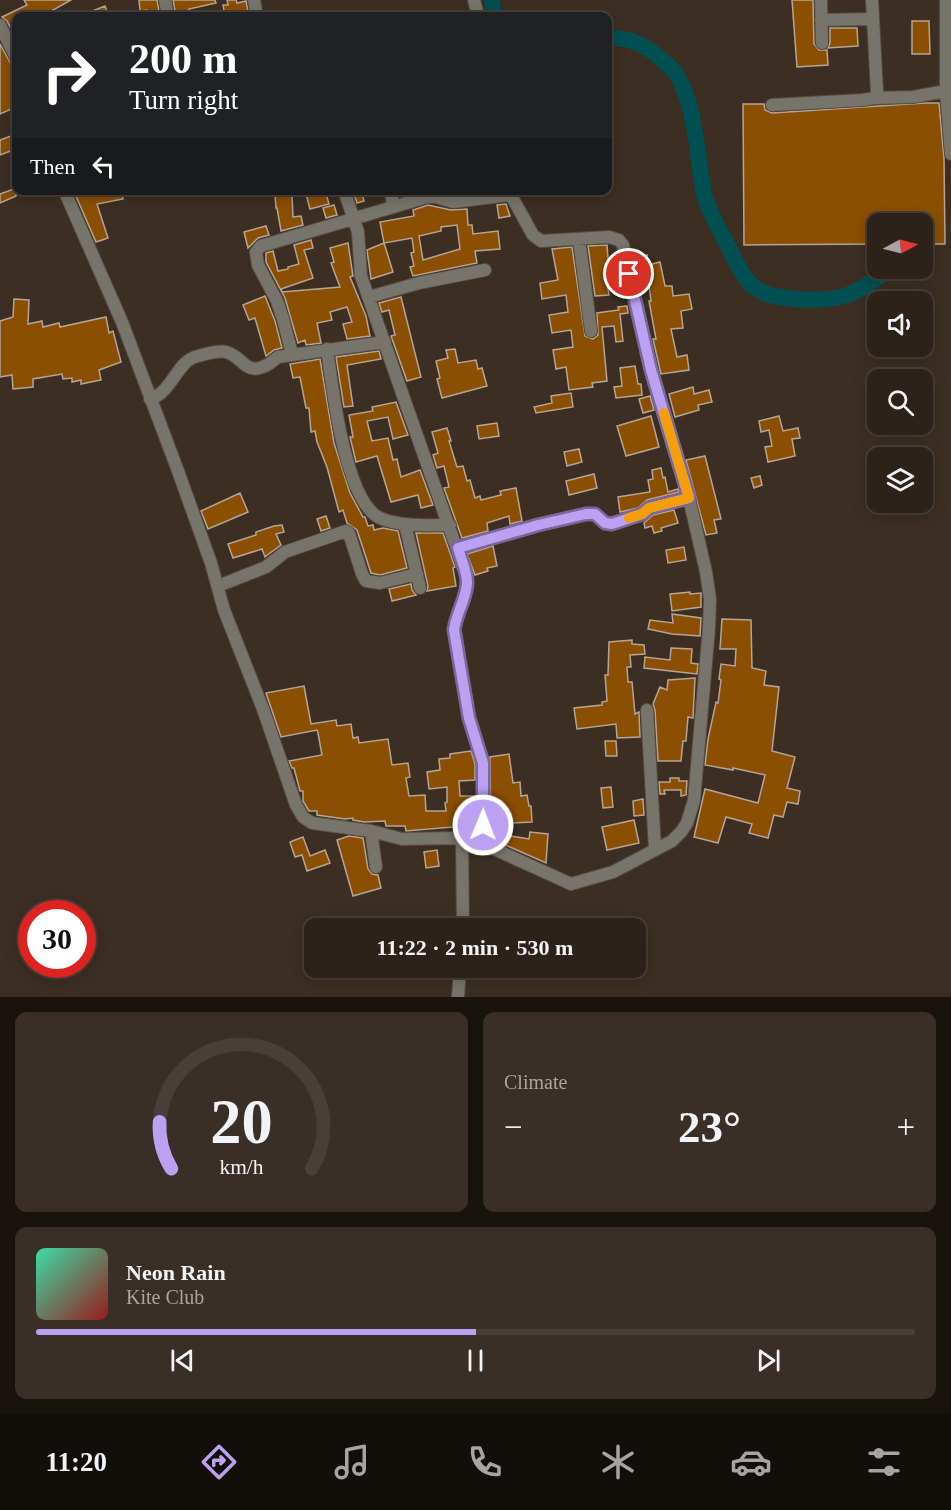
<!DOCTYPE html>
<meta charset="utf-8">
<style>
body{margin:0;font-family:"Times New Roman",serif;background:#392f27;color:#f1f3f6;height:100vh;display:flex;flex-direction:column;font-size:22px;white-space:nowrap}
*{box-sizing:border-box;margin:0}
p{font-size:20px;color:#a7a4a2}
.icon{flex:none;width:33px;height:33px;fill:none;stroke:currentColor;stroke-width:2;stroke-linecap:round;stroke-linejoin:round}
.map{position:relative;height:997px;overflow:hidden}
.panel{display:flex;flex-direction:column;gap:15px;padding:15px;background:#19130e;flex:1}
.panel>*{flex:none}
.banner{position:absolute;left:12px;top:12px;width:600px;height:183px;border-radius:12px;box-shadow:0 3px 15px #0003,0 0 0 2px #483f39;background:#202124;color:#fff;overflow:hidden}
.needle{width:39px;rotate:83deg}
.controls{position:absolute;left:867px;top:213px;display:grid;gap:12px}
.controls a{display:grid;place-items:center;width:66px;height:66px;border-radius:12px;background:#2d221a;box-shadow:0 3px 15px #0003,0 0 0 2px #483f39;font-size:30px}
.speed{position:absolute;left:18px;top:900px;display:flex;gap:12px;font-size:30px;font-weight:700;text-align:center}
.speed>*{display:grid;place-content:center;width:78px;height:78px;border-radius:50%;background:#2d221a;box-shadow:0 3px 15px #0003,0 0 0 2px #483f39;line-height:1}
.speed .limit{border:9px solid #d22;background:#fff;color:#111}
.pin{position:absolute;display:grid;place-items:center;width:51px;height:51px;color:#fff;margin:-26px;border:3px solid #fff;border-radius:50%;box-shadow:0 2px 6px #0007}
.me{position:absolute;width:66px;margin:-33px;rotate:1deg;stroke-linejoin:round;filter:drop-shadow(0 0 4px #0008)}
.turn{display:flex;align-items:center;gap:21px;height:126px;padding:0 18px;font-size:27px}
.turn .icon{width:78px;height:78px;stroke-width:2.5}
.turn b{display:block;font-size:42px;line-height:51px}
.then{display:flex;align-items:center;height:57px;padding:0 18px;background:#0003;gap:12px;font-size:22px}
.big{font-size:45px;font-weight:600;line-height:1.1}
.panel .widget{flex:1;display:flex;flex-direction:column;justify-content:center;gap:9px;min-width:0;padding:0 21px;border-radius:12px;background:#392f27}
.panel .dial{align-items:center;gap:0}
.dial svg{height:156px;overflow:visible;fill:none;stroke:#483f39;stroke-width:7;stroke-linecap:round;text-anchor:middle}
.dial text{fill:#f1f3f6;stroke:none}
.song{display:flex;align-items:center;gap:18px}
.cover{width:72px;height:72px;border-radius:9px;background:linear-gradient(135deg,hsl(160 70% 55%),hsl(0 70% 35%))}
.played{height:6px;border-radius:3px;background:linear-gradient(90deg,#bca0f2 50%,#483f39 50%)}
.keys{display:flex;justify-content:space-around;direction:ltr}
.heat{display:flex;justify-content:space-between;align-items:center;font-size:33px;direction:ltr}
.panel .tiles{flex:1;display:grid;gap:15px;grid-template-columns:1fr 1fr}
.widget:last-child{grid-column:span 2}
.trip{position:absolute;left:304px;top:918px;width:342px;height:60px;border-radius:12px;background:#2d221a;box-shadow:0 3px 15px #0003,0 0 0 2px #483f39;font-weight:600;line-height:60px;text-align:center}
.menu{display:flex;height:96px;justify-content:space-around;align-items:center;background:#120e0a;color:#a7a4a2}
.menu .icon{width:42px;height:42px}
.menu .active{color:#bca0f2}
.menu b{font-size:27px;color:#f1f3f6}
.map>svg:first-child{display:block}
</style>
<div class="map">
<svg width="951" height="997" viewBox="0 0 951 997">
<rect width="100%" height="100%" fill="#3c2e22"/>
<g fill="none" stroke-linecap="round" stroke-linejoin="round">
<path stroke="#005051" stroke-width="16" d="M 492,0 L 494,16
M 608,38 C 626,37 639,42 654,53 C 659,58 666,62 671,68 C 696,94 697,160 704,194 C 709,214 720,230 729,248 C 747,285 753,296 796,299 C 845,302 853,295 892,268"/>
</g>
<path fill="#8b4f01" stroke="#b6a596" stroke-width="1.5" fill-rule="evenodd" d="M 24,0 L 71,0 L 53,10 L 57,16 L 16,16 L 16,39 L 7,21 L 2,17 L 27,5 Z
M 139,0 L 157,0 L 160,16 L 148,16 L 147,10 L 140,11 Z
M 173,0 L 215,0 L 216,3 L 189,9 L 191,16 L 176,16 Z
M 227,0 L 236,0 L 237,3 L 246,1 L 249,16 L 225,16 L 223,5 L 228,5 Z
M 792,0 L 813,0 L 814,44 L 819,50 L 827,50 L 828,65 L 797,67 Z
M 105,6 L 109,16 L 80,16 Z
M 912,21 L 929,21 L 930,54 L 912,54 Z
M 830,28 L 857,28 L 858,46 L 828,48 L 830,43 Z
M 0,44 L 16,73 L 16,107 L 0,114 Z
M 925,103 L 939,103 L 944,158 L 945,244 L 922,244 L 922,224 L 878,224 L 878,244 L 744,245 L 743,104 L 764,104 L 765,110 L 772,113 Z
M 16,134 L 16,149 L 0,155 L 0,140 Z
M 16,188 L 16,196 L 0,203 L 0,194 Z
M 86,190 L 121,190 L 123,199 L 97,204 L 108,238 L 96,242 L 75,194 Z
M 305,190 L 325,190 L 329,204 L 310,209 Z
M 353,190 L 361,190 L 364,201 L 357,203 Z
M 292,194 L 293,217 L 301,216 L 303,225 L 281,231 L 277,208 L 276,208 L 275,195 Z
M 506,204 L 510,216 L 499,218 L 497,205 Z
M 334,205 L 337,215 L 326,218 L 323,208 Z
M 428,205 L 451,210 L 467,209 L 468,225 L 472,225 L 473,234 L 498,231 L 500,249 L 475,251 L 477,263 L 413,276 L 410,267 L 414,266 L 411,253 L 414,252 L 412,238 L 384,243 L 393,272 L 371,279 L 367,250 L 384,243 L 380,222 L 414,216 L 413,210 ZM 457,225 L 460,249 L 423,260 L 419,236 L 441,231 L 441,227 Z
M 266,226 L 269,235 L 258,238 L 248,248 L 244,232 Z
M 311,240 L 313,248 L 304,250 L 313,278 L 281,289 L 282,292 L 340,287 L 331,263 L 334,262 L 330,248 L 348,243 L 353,276 L 350,277 L 366,316 L 370,336 L 347,339 L 343,324 L 352,322 L 347,307 L 330,312 L 332,320 L 317,323 L 321,343 L 306,345 L 305,340 L 298,343 L 285,298 L 266,262 L 266,253 L 273,251 L 278,271 L 288,269 L 288,267 L 299,264 L 294,245 Z
M 607,245 L 609,271 L 605,271 L 609,295 L 595,296 L 588,246 Z
M 572,247 L 585,336 L 593,339 L 598,335 L 597,313 L 619,310 L 618,307 L 627,306 L 628,313 L 620,314 L 623,341 L 616,342 L 614,326 L 602,327 L 607,381 L 592,383 L 593,387 L 569,390 L 566,367 L 556,369 L 553,350 L 573,347 L 571,330 L 552,333 L 549,315 L 568,312 L 566,295 L 542,299 L 540,283 L 558,280 L 552,249 Z
M 647,255 L 648,265 L 660,262 L 665,286 L 672,286 L 673,296 L 689,294 L 692,309 L 681,311 L 683,328 L 671,329 L 677,357 L 687,355 L 689,370 L 661,374 L 653,339 L 656,339 L 649,301 L 651,301 L 648,277 L 639,279 L 634,258 Z
M 265,296 L 275,321 L 282,348 L 274,350 L 266,356 L 255,318 L 249,320 L 243,305 Z
M 401,297 L 421,377 L 407,381 L 391,336 L 395,335 L 389,310 L 382,312 L 379,303 Z
M 14,299 L 29,300 L 28,324 L 42,321 L 43,327 L 59,323 L 60,327 L 106,317 L 109,333 L 113,331 L 121,362 L 99,370 L 101,380 L 81,384 L 81,380 L 72,382 L 72,378 L 63,379 L 62,374 L 33,379 L 33,387 L 13,389 L 12,375 L 0,377 L 0,321 L 13,317 Z
M 455,349 L 458,363 L 476,360 L 478,369 L 482,368 L 487,386 L 442,398 L 437,379 L 440,378 L 436,361 L 448,358 L 446,350 Z
M 379,351 L 381,359 L 347,365 L 353,406 L 344,407 L 336,357 Z
M 320,359 L 334,443 L 350,493 L 363,517 L 365,517 L 368,526 L 373,525 L 374,530 L 383,528 L 398,531 L 407,568 L 380,575 L 371,573 L 357,530 L 347,523 L 343,510 L 339,512 L 327,467 L 317,442 L 315,431 L 311,432 L 309,408 L 306,408 L 300,377 L 293,378 L 290,364 Z
M 635,366 L 638,384 L 641,384 L 642,395 L 616,398 L 614,387 L 622,386 L 620,368 Z
M 693,387 L 694,394 L 709,390 L 712,402 L 698,405 L 699,410 L 675,417 L 669,394 Z
M 571,393 L 573,407 L 536,413 L 534,407 L 552,403 L 551,396 Z
M 650,396 L 654,410 L 643,413 L 639,399 Z
M 396,402 L 408,435 L 393,439 L 388,417 L 367,421 L 372,441 L 388,438 L 393,460 L 397,459 L 401,477 L 420,470 L 433,505 L 421,508 L 418,495 L 391,502 L 377,456 L 356,462 L 350,437 L 353,437 L 349,415 L 373,411 L 372,407 Z
M 651,416 L 659,447 L 626,456 L 617,426 Z
M 779,416 L 783,431 L 798,428 L 800,438 L 792,439 L 795,456 L 768,462 L 765,447 L 772,446 L 769,430 L 761,432 L 759,421 Z
M 497,423 L 499,436 L 479,439 L 477,426 Z
M 447,428 L 451,441 L 449,441 L 457,467 L 463,466 L 467,481 L 470,480 L 475,498 L 480,496 L 481,500 L 501,495 L 500,491 L 516,488 L 522,521 L 510,524 L 509,516 L 487,523 L 488,531 L 462,538 L 444,488 L 449,487 L 444,466 L 437,468 L 433,455 L 438,453 L 432,432 Z
M 579,449 L 582,462 L 567,466 L 564,452 Z
M 705,456 L 721,519 L 714,520 L 717,533 L 706,535 L 686,460 Z
M 661,468 L 663,478 L 665,477 L 668,492 L 678,489 L 679,492 L 647,500 L 638,508 L 620,512 L 618,497 L 650,492 L 648,480 L 653,479 L 652,470 Z
M 594,474 L 597,488 L 569,495 L 566,481 Z
M 760,476 L 762,485 L 754,488 L 751,478 Z
M 240,493 L 248,512 L 208,529 L 201,511 Z
M 674,510 L 678,523 L 661,528 L 662,531 L 654,533 L 652,526 L 645,528 L 644,523 L 653,515 Z
M 326,516 L 330,528 L 321,531 L 317,519 Z
M 282,525 L 284,532 L 276,534 L 281,545 L 266,556 L 265,557 L 262,549 L 233,558 L 228,544 L 256,535 L 256,532 L 274,526 Z
M 416,533 L 443,533 L 455,567 L 453,568 L 456,586 L 427,591 L 428,586 Z
M 493,546 L 497,566 L 487,568 L 488,571 L 475,575 L 467,554 Z
M 684,547 L 686,560 L 668,563 L 666,550 Z
M 411,584 L 412,590 L 416,595 L 392,601 L 389,589 Z
M 690,592 L 690,594 L 701,593 L 701,607 L 672,611 L 670,594 Z
M 672,614 L 701,618 L 700,636 L 672,634 L 648,629 L 650,620 L 673,623 Z
M 722,619 L 751,620 L 752,668 L 766,671 L 764,685 L 779,687 L 772,751 L 795,757 L 787,788 L 800,791 L 798,804 L 787,802 L 783,817 L 774,815 L 768,838 L 749,833 L 752,824 L 726,817 L 718,843 L 694,837 L 705,789 L 758,803 L 765,775 L 733,768 L 733,770 L 705,765 L 708,739 L 716,702 L 718,703 L 721,680 L 719,679 L 721,664 L 735,666 L 736,649 L 720,649 Z
M 632,640 L 632,644 L 644,645 L 645,654 L 630,655 L 631,667 L 627,667 L 628,682 L 632,682 L 635,714 L 639,712 L 640,737 L 617,738 L 616,724 L 577,729 L 574,708 L 602,705 L 602,702 L 607,701 L 605,675 L 608,675 L 609,642 Z
M 671,648 L 692,649 L 691,663 L 698,664 L 697,674 L 644,668 L 645,657 L 670,660 Z
M 695,678 L 693,718 L 688,717 L 686,741 L 683,741 L 681,761 L 658,761 L 655,710 L 653,704 L 660,687 L 667,690 L 668,680 Z
M 304,686 L 311,724 L 336,720 L 337,726 L 351,724 L 353,738 L 358,737 L 359,743 L 388,739 L 392,765 L 408,763 L 410,777 L 406,778 L 409,796 L 425,795 L 426,811 L 446,811 L 445,803 L 447,802 L 447,787 L 429,789 L 427,772 L 440,770 L 439,759 L 450,758 L 450,754 L 471,751 L 475,764 L 475,780 L 459,781 L 460,796 L 475,796 L 475,830 L 464,831 L 464,826 L 406,831 L 405,826 L 386,826 L 385,821 L 364,822 L 353,820 L 353,818 L 345,819 L 317,815 L 317,811 L 309,811 L 303,801 L 303,791 L 300,791 L 294,768 L 292,768 L 289,761 L 322,755 L 318,733 L 317,730 L 281,737 L 266,693 Z
M 605,741 L 616,741 L 617,756 L 606,756 Z
M 509,754 L 513,783 L 520,782 L 521,796 L 527,795 L 529,806 L 531,806 L 532,822 L 512,823 L 511,836 L 529,839 L 530,832 L 548,834 L 546,863 L 501,843 L 502,835 L 491,836 L 490,757 Z
M 670,778 L 679,778 L 679,781 L 687,781 L 686,795 L 681,796 L 681,790 L 664,790 L 665,794 L 660,794 L 659,782 L 670,782 Z
M 611,787 L 613,807 L 603,808 L 601,788 Z
M 643,799 L 644,815 L 634,816 L 633,801 Z
M 634,820 L 639,843 L 607,850 L 602,827 Z
M 349,836 L 363,838 L 368,869 L 372,874 L 378,875 L 381,888 L 353,896 L 337,840 Z
M 303,837 L 310,856 L 325,850 L 330,863 L 307,871 L 302,855 L 295,857 L 290,842 Z
M 437,850 L 439,866 L 426,868 L 424,852 Z"/>
<g fill="none" stroke-linecap="round" stroke-linejoin="round">
<defs>
<path id="minor" d="M 165,0 L 168,16
M 254,0 L 257,16
M 474,0 L 478,16
M 821,0 L 822,43
M 821,20 L 873,19
M 0,25 L 16,58
M 946,91 L 951,154
M 875,98 L 913,97 L 946,91 L 946,0
M 772,105 L 863,100 L 875,98 L 877,92 L 872,0
M 64,190 L 122,322 L 178,471 L 211,563 L 224,610 L 263,709 L 296,805 L 303,817 L 312,823 L 371,831 L 402,839 L 453,838 L 483,844 L 571,884 L 613,872 L 672,841 L 681,832 L 687,823 L 694,800 L 709,628 L 710,599 L 706,572 L 689,498 L 651,370 L 623,245 L 619,240 L 609,237 L 541,241 L 533,235 L 508,190
M 344,190 L 358,232 L 361,276 L 467,578 C 468,596 456,612 455,630 L 469,718 L 483,763 L 483,844
M 390,190 L 394,206
M 579,239 L 591,331
M 369,297 L 419,283 L 485,270
M 327,349 C 332,386 345,502 380,518 C 401,527 428,525 450,525
M 292,354 L 283,319 L 277,301 L 258,265 L 256,252 L 261,246 L 427,197 L 436,197 L 453,202 L 510,195
M 150,399 C 173,392 176,361 198,356 C 206,354 218,350 226,352 C 243,356 245,377 267,365 C 271,363 275,359 278,357 L 385,342
M 405,524 L 420,588
M 458,548 L 538,525 L 586,514 L 595,514 L 605,523 L 612,523 L 642,515 L 649,508 L 689,498
M 218,586 L 266,567 L 285,552 L 346,531 L 349,533 L 362,574 L 366,581 L 380,583 L 417,574
M 647,710 L 655,849
M 371,831 L 376,867
M 462,839 L 463,928
M 458,997 L 460,968"/>
</defs>
<use href="#minor" stroke="#594c40" stroke-width="14"/>
<use href="#minor" stroke="#77746b" stroke-width="12"/>
</g>
<g fill="none" stroke-linecap="round" stroke-linejoin="round">
<defs>
<path id="route" d="M 483,825 L 483,763 L 469,718 L 454,630 C 456,613 467,598 467,582 C 467,571 461,559 458,548 L 538,525 L 586,514 L 595,514 L 605,523 L 612,524 L 642,514 L 649,508 L 689,498 L 651,370 L 629,274"/>
</defs>
<use href="#route" stroke="#7a689d" stroke-width="15"/>
<use href="#route" stroke="#bca0f2" stroke-width="10"/>
<path stroke="#f59e0b" stroke-width="10" d="M 629,518 L 642,514 L 649,508 L 689,498 L 664,413"/>
</g>
</svg>
<div class="controls">
<a><svg class="needle" viewBox="-14 -14 28 28"><path d="M0-13l5 13h-10z" fill="#e53935"/><path d="M0 13l5-13h-10z" fill="#a7a4a2"/></svg></a>
<a><svg class="icon" aria-label="sound" viewBox="0 0 24 24"><path d="M4 9h4l5-4v14l-5-4H4zM17 9q2 3 0 6"/></svg></a>
<a><svg class="icon" aria-label="search" viewBox="0 0 24 24"><circle cx="10" cy="10" r="6"/><path d="M15 15l6 6"/></svg></a>
<a><svg class="icon" aria-label="layers" viewBox="0 0 24 24"><path d="M12 4l9 5-9 5-9-5zM3 14l9 5 9-5"/></svg></a>
</div>
<div class="speed"><div class="limit">30</div></div>
<div class="pin" style="left:629px;top:274px;background:#d93025"><svg class="icon" aria-label="arrive" viewBox="0 0 24 24"><path d="M6 21V4h12l-3 4 3 4H6"/></svg></div>
<svg class="me" style="left:483px;top:825px" viewBox="-20 -20 40 40"><circle r="17" fill="#bca0f2" stroke="#fff" stroke-width="3"/><path d="M0-11L8 9 0 5-8 9z" fill="#fff"/></svg>
<div class="trip">11:22 · 2 min · 530 m</div>
<div class="banner">
<div class="turn"><svg class="icon" aria-label="right" viewBox="0 0 24 24"><path d="M7 20v-9h11M14 6l5 5-5 5"/></svg><div><b>200 m</b>Turn right</div></div>
<div class="then">Then<svg class="icon" aria-label="left" viewBox="0 0 24 24"><path d="M17 20v-9H6M10 6l-5 5 5 5"/></svg></div>
</div>
</div>
<section class="panel">
<div class="tiles">
<div class="widget dial"><svg viewBox="0 0 100 80">
<path d="M14 69A42 42 0 1 1 86 69"/>
<path d="M14 69A42 42 0 0 1 8 45" stroke="#bca0f2"/>
<text x="50" y="56" font-size="32" font-weight="700">20</text>
<text x="50" y="72" font-size="11">km/h</text>
</svg></div>
<div class="widget"><p>Climate</p>
<div class="heat"><a>−</a><b class="big">23°</b><a>+</a></div>
</div>
<div class="widget">
<div class="song"><i class="cover"></i><div><b>Neon Rain</b><p>Kite Club</p></div></div>
<div class="played"></div>
<div class="keys"><svg class="icon" aria-label="previous" viewBox="0 0 24 24"><path d="M18 5L8 12l10 7zM5 5v14"/></svg><svg class="icon" aria-label="pause" viewBox="0 0 24 24"><path d="M8 5v14M16 5v14"/></svg><svg class="icon" aria-label="next" viewBox="0 0 24 24"><path d="M6 5l10 7-10 7zM19 5v14"/></svg></div>
</div>
</div>
</section>
<nav class="menu">
<b>11:20</b>
<svg class="icon active" aria-label="directions" viewBox="0 0 24 24"><path d="M12 3l9 9-9 9-9-9zM9 14v-3h6M13 9l2 2-2 2"/></svg>
<svg class="icon" aria-label="music" viewBox="0 0 24 24"><path d="M9 18V5l10-2v13"/><circle cx="6" cy="18" r="3"/><circle cx="16" cy="16" r="3"/></svg>
<svg class="icon" aria-label="phone" viewBox="0 0 24 24"><path d="M5 4h4l2 5-3 2q2 4 5 5l2-3 5 2v4C11 20 4 13 5 4z"/></svg>
<svg class="icon" aria-label="climate" viewBox="0 0 24 24"><path d="M12 3v18M4 7l16 10M4 17L20 7"/></svg>
<svg class="icon" aria-label="car" viewBox="0 0 24 24"><path d="M5 17H2v-5l4-1 3-4h7l3 4 3 1v5h-3M9 17h6M6 11h13"/><circle cx="7" cy="17" r="2"/><circle cx="17" cy="17" r="2"/></svg>
<svg class="icon" aria-label="filters" viewBox="0 0 24 24"><path d="M4 7h16M4 17h16"/><circle cx="9" cy="7" r="2"/><circle cx="15" cy="17" r="2"/></svg>
</nav>
